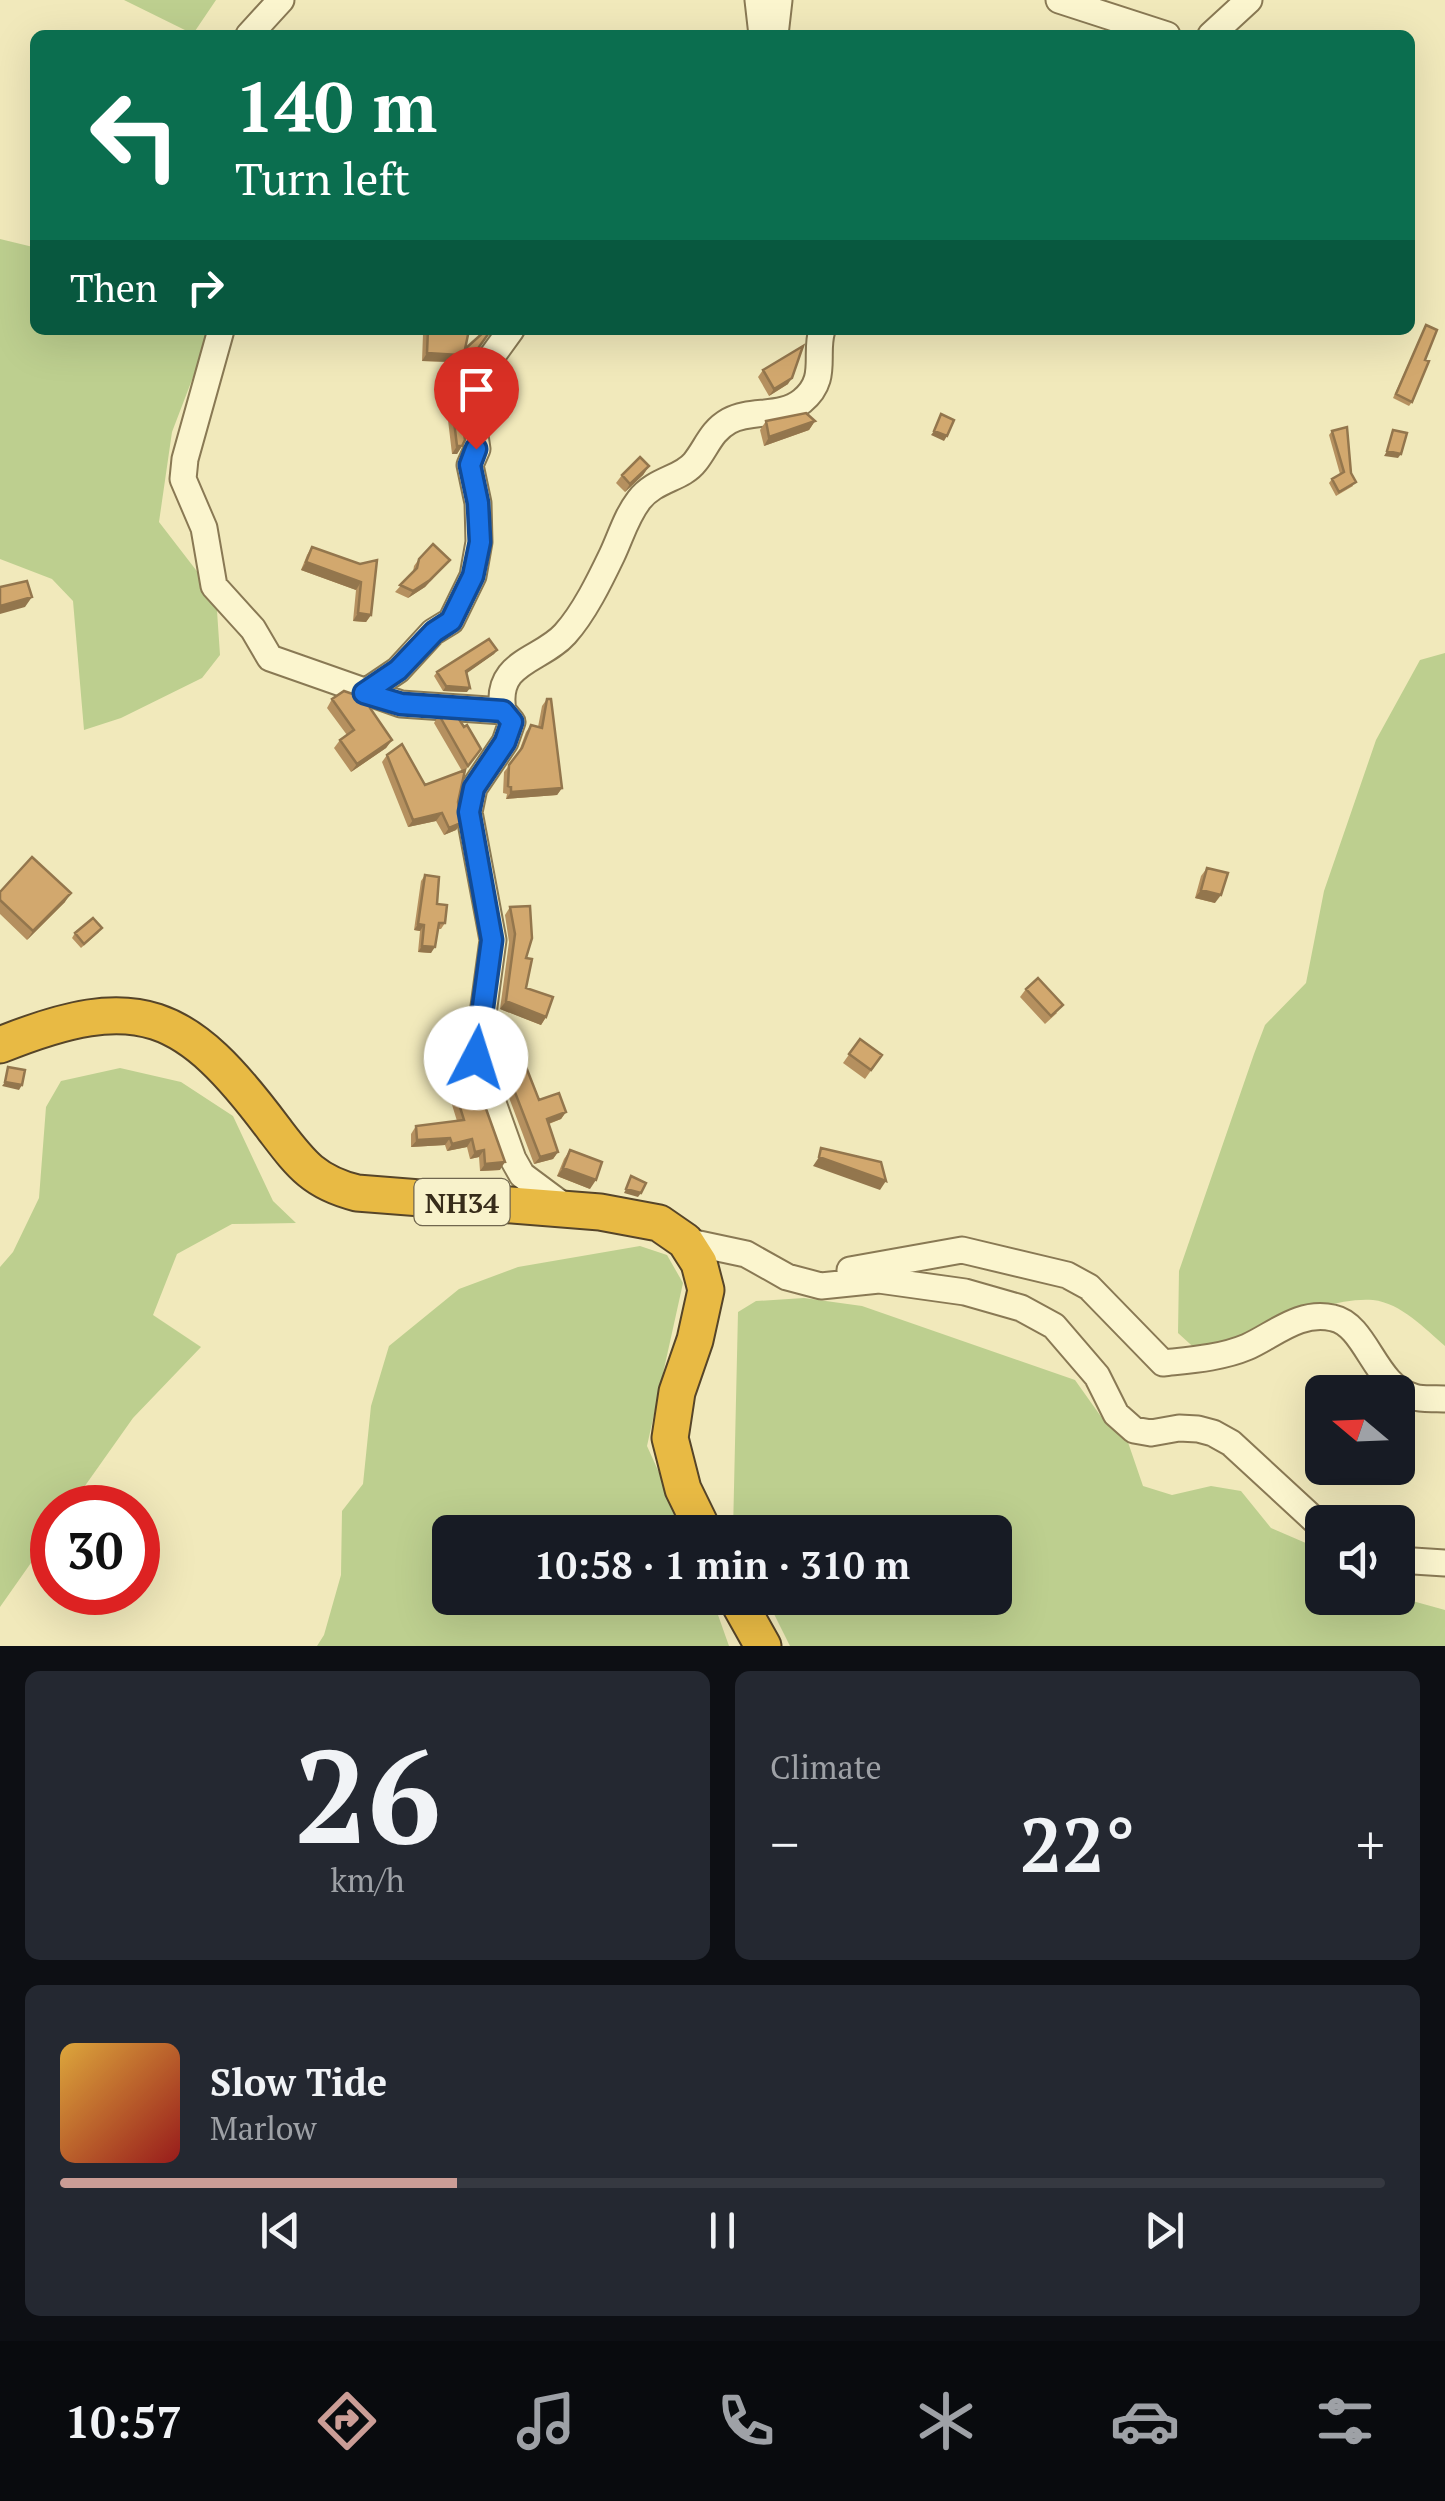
<!DOCTYPE html>
<meta charset="utf-8">
<style>
body{margin:0;font-family:"PT Serif",serif;background:#242831;color:#f1f3f6;height:100vh;display:flex;flex-direction:column;font-size:38px;white-space:nowrap}
*{box-sizing:border-box;margin:0}
p{font-size:32px;color:#9ea1a6}
.icon{flex:none;width:55px;height:55px;fill:none;stroke:currentColor;stroke-width:2;stroke-linecap:round;stroke-linejoin:round}
.map{position:relative;height:1646px;overflow:hidden}
.sheet{display:flex;flex-direction:column;gap:25px;padding:25px;background:#0d0f14;flex:1}
.sheet>*{flex:none}
.guide{position:absolute;left:30px;top:30px;width:1385px;height:305px;border-radius:15px;box-shadow:0 10px 40px #0002;background:#0b6e4f;color:#fff;overflow:hidden}
.needle{width:65px;rotate:289deg}
.controls{position:absolute;left:1305px;top:1375px;display:grid;gap:20px}
.controls a{display:grid;place-items:center;width:110px;height:110px;border-radius:15px;background:#171b24;box-shadow:0 10px 40px #0002;font-size:50px}
.speed{position:absolute;left:30px;top:1485px;display:flex;gap:20px;font-size:50px;font-weight:700;text-align:center}
.speed>*{display:grid;place-content:center;width:130px;height:130px;border-radius:50%;background:#171b24;box-shadow:0 10px 40px #0002;line-height:1}
.speed .limit{border:15px solid #d22;background:#fff;color:#111}
.pin{position:absolute;display:grid;place-items:center;width:85px;height:85px;color:#fff;margin:-102px -42px;border-radius:50% 50% 50% 0;rotate:-45deg;box-shadow:0 0 10px #0007}
.pin .icon{rotate:45deg}
.me{position:absolute;width:110px;margin:-55px;rotate:5deg;stroke-linejoin:round;filter:drop-shadow(0 0 8px #0008)}
.turn{display:flex;align-items:center;gap:35px;height:210px;padding:0 40px;font-size:45px}
.turn .icon{width:130px;height:130px;stroke-width:2.5}
.turn b{display:block;font-size:70px;line-height:85px}
.then{display:flex;align-items:center;height:95px;padding:0 40px;background:#0003;gap:20px;font-size:38px}
.big{font-size:75px;font-weight:600;line-height:1.1}
.sheet .card{flex:1;display:flex;flex-direction:column;justify-content:center;gap:15px;min-width:0;padding:0 35px;border-radius:15px;background:#242831}
.sheet .dial{align-items:center;gap:0}
.dial b{font-size:130px;line-height:1}
.song{display:flex;align-items:center;gap:30px}
.cover{width:120px;height:120px;border-radius:15px;background:linear-gradient(135deg,hsl(40 70% 55%),hsl(0 70% 35%))}
.played{height:10px;border-radius:5px;background:linear-gradient(90deg,#cb9d96 30%,#363941 30%)}
.keys{display:flex;justify-content:space-around;direction:ltr}
.heat{display:flex;justify-content:space-between;align-items:center;font-size:55px;direction:ltr}
.sheet .tiles{flex:1;display:grid;gap:25px;grid-template-columns:1fr 1fr}
.card:last-child{grid-column:span 2}
.trip{position:absolute;left:432px;top:1515px;width:580px;height:100px;border-radius:15px;background:#171b24;box-shadow:0 10px 40px #0002;font-weight:600;line-height:100px;text-align:center}
.dock{display:flex;height:160px;justify-content:space-around;align-items:center;background:#090b0e;color:#9ea1a6}
.dock .icon{width:70px;height:70px}
.dock .current{color:#cb9d96}
.dock b{font-size:45px;color:#f1f3f6}
.map>svg:first-child{display:block}
</style>
<div class="map">
<svg width="1445" height="1646" viewBox="0 0 1445 1646">
<rect width="100%" height="100%" fill="#f1e9bb"/>
<path fill="#bdcf8f" d="M 124,0 L 216,0 L 193,34 Z
M 0,239 L 33,247 L 35,330 L 211,330 L 172,432 L 159,522 L 216,596 L 220,655 L 202,678 L 121,718 L 84,730 L 73,601 L 52,579 L 0,559 Z
M 1445,653 L 1445,1346 C 1425,1329 1401,1303 1373,1300 C 1324,1296 1247,1336 1201,1354 L 1178,1333 L 1179,1271 L 1254,1054 L 1265,1025 L 1306,983 L 1324,891 L 1376,740 L 1420,660 Z
M 120,1068 L 181,1082 L 233,1116 L 273,1201 L 296,1223 L 232,1224 L 177,1254 L 153,1315 L 201,1347 L 133,1418 L 70,1507 L 52,1508 L 52,1533 L 0,1607 L 0,1267 L 13,1252 L 39,1198 L 46,1107 L 61,1081 Z
M 640,1246 L 667,1255 L 683,1283 L 647,1446 L 686,1532 L 450,1532 L 450,1598 L 712,1598 L 729,1646 L 317,1646 L 324,1635 L 341,1575 L 342,1511 L 363,1484 L 371,1406 L 389,1346 L 459,1289 L 518,1267 Z
M 804,1298 L 862,1306 L 1075,1380 L 1107,1425 L 1119,1416 L 1143,1486 L 1172,1495 L 1211,1486 L 1241,1491 L 1271,1528 L 1322,1550 L 1322,1598 L 1398,1597 L 1445,1610 L 1445,1646 L 790,1646 L 766,1598 L 995,1598 L 995,1532 L 733,1532 L 738,1312 L 756,1301 Z"/>
<g fill="none" stroke-linecap="round" stroke-linejoin="round">
<defs>
<path id="minor" d="M 758,0 L 762,35
M 1059,0 L 1167,35
M 249,35 L 281,0
M 775,35 L 779,0
M 1211,35 L 1249,0
M 221,330 L 185,459 L 183,479 L 204,528 L 214,586 L 253,629 L 270,658 L 401,704 L 503,711 L 512,722 L 505,742 L 474,788 L 469,812 L 493,940 L 477,1058 L 513,1159 L 522,1175 L 569,1210
M 364,693 L 398,670 L 433,632 L 451,621 L 473,576 L 479,542 L 478,503 L 470,465 L 477,449 L 472,415 L 475,390 L 482,370 L 511,330
M 503,711 C 494,661 541,661 565,634 C 584,613 600,580 612,555 C 621,536 626,517 639,500 C 655,479 682,479 695,462 C 707,447 711,431 729,421 C 751,409 781,418 802,401 C 829,379 814,355 822,330
M 685,1241 L 746,1254 L 787,1277 L 821,1286 L 879,1280 L 965,1292 L 1021,1308 L 1054,1326 L 1097,1376 L 1116,1414 L 1134,1430 L 1151,1433 L 1179,1428 L 1198,1429 L 1213,1433 L 1231,1443 L 1322,1527
M 850,1270 L 962,1250 L 1067,1275 L 1089,1287 L 1163,1363 C 1190,1360 1221,1358 1247,1347 C 1274,1335 1300,1310 1333,1318 C 1367,1325 1374,1386 1414,1397 C 1423,1400 1436,1398 1445,1399
M 1398,1560 L 1445,1563"/>
<path id="highway" d="M 0,1045 C 139,989 186,1011 274,1129 C 300,1163 313,1182 357,1193 L 600,1212 L 659,1223 L 685,1241 L 699,1263 L 706,1290 L 695,1340 L 677,1392 L 670,1438 L 683,1489 L 704,1532
M 736,1598 L 763,1646"/>
</defs>
<use href="#minor" stroke="#897954" stroke-width="29"/>
<use href="#highway" stroke="#564529" stroke-width="39"/>
<use href="#minor" stroke="#fbf5ce" stroke-width="25"/>
<use href="#highway" stroke="#e8ba44" stroke-width="35"/>
</g>
<path fill="#b5905f" d="M 1426,325 L 1425,360 L 1412,402 L 1409,406 L 1393,398 Z
M 426,330 L 469,330 L 465,349 L 473,354 L 465,378 L 461,410 L 462,446 L 457,454 L 452,454 L 448,420 L 450,392 L 446,391 L 453,362 L 422,361 L 423,334 Z
M 763,370 L 788,384 L 769,396 L 758,377 Z
M 766,421 L 815,421 L 809,430 L 764,446 L 760,430 Z
M 1332,431 L 1353,486 L 1336,496 L 1329,483 L 1332,479 L 1340,474 L 1329,435 Z
M 649,466 L 643,475 L 625,492 L 616,483 L 622,475 Z
M 312,547 L 360,564 L 371,615 L 366,622 L 353,621 L 356,590 L 301,570 L 307,555 Z
M 419,559 L 450,560 L 425,587 L 408,598 L 395,592 L 413,572 L 414,566 Z
M 497,650 L 494,654 L 466,673 L 467,692 L 443,691 L 434,676 L 437,672 Z
M 332,699 L 376,702 L 371,710 L 392,740 L 386,748 L 351,772 L 334,748 L 340,740 L 347,735 L 327,708 Z
M 547,699 L 562,788 L 557,795 L 506,799 L 507,794 L 503,793 L 504,772 L 518,754 L 526,732 L 531,725 L 538,727 L 542,706 Z
M 439,715 L 481,749 L 464,772 L 458,802 L 461,823 L 456,830 L 444,835 L 436,821 L 408,827 L 382,762 L 387,755 L 425,785 L 462,771 L 434,723 Z
M 1207,868 L 1215,903 L 1195,898 L 1201,876 Z
M 425,875 L 445,923 L 441,929 L 438,929 L 431,953 L 418,952 L 420,931 L 414,930 L 421,881 Z
M 0,892 L 65,902 L 27,940 L 0,914 Z
M 510,907 L 526,958 L 526,988 L 546,1017 L 541,1025 L 500,1009 L 509,942 L 505,915 Z
M 99,932 L 81,948 L 72,938 L 75,933 Z
M 1026,989 L 1057,1013 L 1045,1024 L 1020,997 Z
M 860,1039 L 882,1055 L 865,1079 L 843,1063 Z
M 501,1056 L 521,1069 L 539,1100 L 566,1112 L 561,1119 L 549,1124 L 558,1152 L 553,1159 L 534,1164 L 496,1063 Z
M 457,1068 L 500,1170 L 480,1171 L 479,1157 L 470,1159 L 467,1147 L 447,1151 L 445,1145 L 411,1147 L 411,1134 L 416,1126 L 457,1121 L 449,1095 L 455,1087 L 452,1075 Z
M 570,1150 L 590,1189 L 557,1176 L 564,1159 Z"/>
<path fill="#93764d" d="M 427,353 L 458,355 L 453,362 L 422,361 Z
M 792,378 L 788,384 L 769,396 L 774,389 Z
M 451,384 L 455,385 L 450,392 L 446,391 Z
M 815,421 L 809,430 L 764,446 L 769,437 Z
M 934,431 L 947,436 L 944,441 L 931,435 Z
M 457,446 L 462,446 L 457,454 L 452,454 Z
M 1387,451 L 1401,454 L 1398,458 L 1384,456 Z
M 649,466 L 643,475 L 625,492 L 630,484 Z
M 450,560 L 425,587 L 408,598 L 413,591 Z
M 306,562 L 361,582 L 356,590 L 301,570 Z
M 32,597 L 25,607 L 0,614 L 0,605 Z
M 358,613 L 371,615 L 366,622 L 353,621 Z
M 497,650 L 494,654 L 463,676 L 466,671 Z
M 446,686 L 470,688 L 467,692 L 443,691 Z
M 392,740 L 386,748 L 351,772 L 357,764 Z
M 562,788 L 557,795 L 506,799 L 511,792 Z
M 442,813 L 436,821 L 408,827 L 413,820 Z
M 461,823 L 456,830 L 444,835 L 449,828 Z
M 1201,890 L 1221,895 L 1215,903 L 1195,898 Z
M 71,893 L 65,902 L 27,940 L 33,931 Z
M 418,924 L 424,925 L 420,931 L 414,930 Z
M 422,946 L 435,947 L 431,953 L 418,952 Z
M 506,1001 L 546,1017 L 541,1025 L 500,1009 Z
M 5,1082 L 22,1085 L 19,1090 L 2,1086 Z
M 566,1112 L 561,1119 L 542,1126 L 547,1119 Z
M 450,1138 L 445,1145 L 411,1147 L 417,1140 Z
M 472,1139 L 467,1147 L 447,1151 L 452,1144 Z
M 484,1150 L 479,1157 L 470,1159 L 475,1152 Z
M 558,1152 L 553,1159 L 534,1164 L 540,1157 Z
M 819,1157 L 886,1181 L 880,1190 L 813,1166 Z
M 505,1162 L 500,1170 L 480,1171 L 485,1164 Z
M 563,1168 L 596,1180 L 590,1189 L 557,1176 Z
M 626,1189 L 641,1193 L 638,1197 L 624,1193 Z"/>
<path fill="#d2a86e" stroke="#93764d" stroke-width="2.5" d="M 1426,325 L 1437,330 L 1425,360 L 1429,361 L 1412,402 L 1396,394 Z
M 428,330 L 469,330 L 465,349 L 486,330 L 491,330 L 474,354 L 465,378 L 461,410 L 465,440 L 462,446 L 457,446 L 453,413 L 455,385 L 451,384 L 458,355 L 427,353 Z
M 803,346 L 792,378 L 774,389 L 763,370 Z
M 806,413 L 815,421 L 769,437 L 766,421 Z
M 941,414 L 954,420 L 947,436 L 934,431 Z
M 1347,427 L 1351,473 L 1356,482 L 1339,492 L 1332,479 L 1344,472 L 1332,431 Z
M 1393,430 L 1407,433 L 1401,454 L 1387,451 Z
M 640,457 L 649,466 L 630,484 L 622,475 Z
M 433,544 L 450,560 L 430,580 L 413,591 L 400,585 L 417,568 L 419,559 Z
M 312,547 L 360,564 L 377,560 L 371,615 L 358,613 L 361,582 L 306,562 Z
M 27,581 L 32,597 L 0,606 L 0,587 Z
M 489,639 L 497,650 L 466,671 L 470,688 L 446,686 L 437,672 Z
M 344,691 L 376,702 L 370,708 L 392,740 L 357,764 L 340,740 L 354,730 L 332,699 Z
M 547,699 L 551,699 L 562,788 L 511,792 L 511,787 L 508,786 L 509,765 L 522,748 L 531,725 L 542,728 Z
M 439,715 L 457,716 L 464,727 L 467,725 L 481,749 L 468,766 Z
M 402,744 L 425,785 L 465,770 L 458,802 L 461,823 L 449,828 L 442,813 L 413,820 L 387,755 Z
M 32,857 L 71,893 L 33,931 L 0,900 L 0,892 Z
M 1207,868 L 1228,873 L 1221,895 L 1201,890 Z
M 425,875 L 439,877 L 437,904 L 447,905 L 445,923 L 439,923 L 435,947 L 422,946 L 424,925 L 418,924 Z
M 530,906 L 532,938 L 526,958 L 532,959 L 526,988 L 553,997 L 546,1017 L 506,1001 L 515,934 L 510,907 Z
M 93,918 L 102,928 L 84,944 L 75,933 Z
M 1038,978 L 1063,1005 L 1051,1016 L 1026,989 Z
M 860,1039 L 882,1055 L 871,1070 L 849,1054 Z
M 514,1053 L 521,1069 L 526,1067 L 539,1100 L 559,1093 L 566,1112 L 547,1119 L 558,1152 L 540,1157 L 501,1056 Z
M 470,1064 L 505,1162 L 485,1164 L 484,1150 L 475,1152 L 472,1139 L 452,1144 L 450,1138 L 417,1140 L 416,1126 L 464,1120 L 454,1088 L 462,1085 L 457,1068 Z
M 8,1067 L 25,1070 L 22,1085 L 5,1082 Z
M 821,1148 L 881,1162 L 886,1181 L 819,1157 Z
M 570,1150 L 602,1162 L 596,1180 L 563,1168 Z
M 631,1176 L 646,1183 L 641,1193 L 626,1189 Z"/>
<g fill="none" stroke-linecap="round" stroke-linejoin="round">
<defs>
<path id="route" d="M 476,449 L 470,465 L 478,503 L 480,542 L 473,576 L 451,621 L 434,632 L 398,670 L 364,693 L 401,704 L 503,711 L 512,722 L 505,742 L 474,788 L 469,812 L 492,940 L 476,1058"/>
</defs>
<use href="#route" stroke="#114b97" stroke-width="25"/>
<use href="#route" stroke="#1a73e8" stroke-width="18"/>
</g>
<g text-anchor="middle" dominant-baseline="central" stroke-width="8" stroke-linejoin="round" paint-order="stroke">
<rect fill="#f8f2cb" stroke="#71674f" stroke-width="2.5" x="414.5" y="1179" width="95" height="46" rx="8"/>
<g font-size="28" font-weight="bold" fill="#372c1a">
<text x="462" y="1202">NH34</text>
</g>
</g>
</svg>
<div class="controls">
<a><svg class="needle" viewBox="-14 -14 28 28"><path d="M0-13l5 13h-10z" fill="#e53935"/><path d="M0 13l5-13h-10z" fill="#9ea1a6"/></svg></a>
<a><svg class="icon" aria-label="sound" viewBox="0 0 24 24"><path d="M4 9h4l5-4v14l-5-4H4zM17 9q2 3 0 6"/></svg></a>
</div>
<div class="speed"><div class="limit">30</div></div>
<div class="pin" style="left:476px;top:449px;background:#d93025"><svg class="icon" aria-label="arrive" viewBox="0 0 24 24"><path d="M6 21V4h12l-3 4 3 4H6"/></svg></div>
<svg class="me" style="left:476px;top:1058px" viewBox="-20 -20 40 40"><circle r="19" fill="#fff"/><path d="M0-13L10 11 0 6-10 11z" fill="#1a73e8"/></svg>
<div class="trip">10:58 · 1 min · 310 m</div>
<div class="guide">
<div class="turn"><svg class="icon" aria-label="left" viewBox="0 0 24 24"><path d="M17 20v-9H6M10 6l-5 5 5 5"/></svg><div><b>140 m</b>Turn left</div></div>
<div class="then">Then<svg class="icon" aria-label="right" viewBox="0 0 24 24"><path d="M7 20v-9h11M14 6l5 5-5 5"/></svg></div>
</div>
</div>
<section class="sheet">
<div class="tiles">
<div class="card dial"><b>26</b><p>km/h</p></div>
<div class="card"><p>Climate</p>
<div class="heat"><a>−</a><b class="big">22°</b><a>+</a></div>
</div>
<div class="card">
<div class="song"><i class="cover"></i><div><b>Slow Tide</b><p>Marlow</p></div></div>
<div class="played"></div>
<div class="keys"><svg class="icon" aria-label="previous" viewBox="0 0 24 24"><path d="M18 5L8 12l10 7zM5 5v14"/></svg><svg class="icon" aria-label="pause" viewBox="0 0 24 24"><path d="M8 5v14M16 5v14"/></svg><svg class="icon" aria-label="next" viewBox="0 0 24 24"><path d="M6 5l10 7-10 7zM19 5v14"/></svg></div>
</div>
</div>
</section>
<nav class="dock">
<b>10:57</b>
<svg class="icon current" aria-label="directions" viewBox="0 0 24 24"><path d="M12 3l9 9-9 9-9-9zM9 14v-3h6M13 9l2 2-2 2"/></svg>
<svg class="icon" aria-label="music" viewBox="0 0 24 24"><path d="M9 18V5l10-2v13"/><circle cx="6" cy="18" r="3"/><circle cx="16" cy="16" r="3"/></svg>
<svg class="icon" aria-label="phone" viewBox="0 0 24 24"><path d="M5 4h4l2 5-3 2q2 4 5 5l2-3 5 2v4C11 20 4 13 5 4z"/></svg>
<svg class="icon" aria-label="climate" viewBox="0 0 24 24"><path d="M12 3v18M4 7l16 10M4 17L20 7"/></svg>
<svg class="icon" aria-label="car" viewBox="0 0 24 24"><path d="M5 17H2v-5l4-1 3-4h7l3 4 3 1v5h-3M9 17h6M6 11h13"/><circle cx="7" cy="17" r="2"/><circle cx="17" cy="17" r="2"/></svg>
<svg class="icon" aria-label="filters" viewBox="0 0 24 24"><path d="M4 7h16M4 17h16"/><circle cx="9" cy="7" r="2"/><circle cx="15" cy="17" r="2"/></svg>
</nav>
